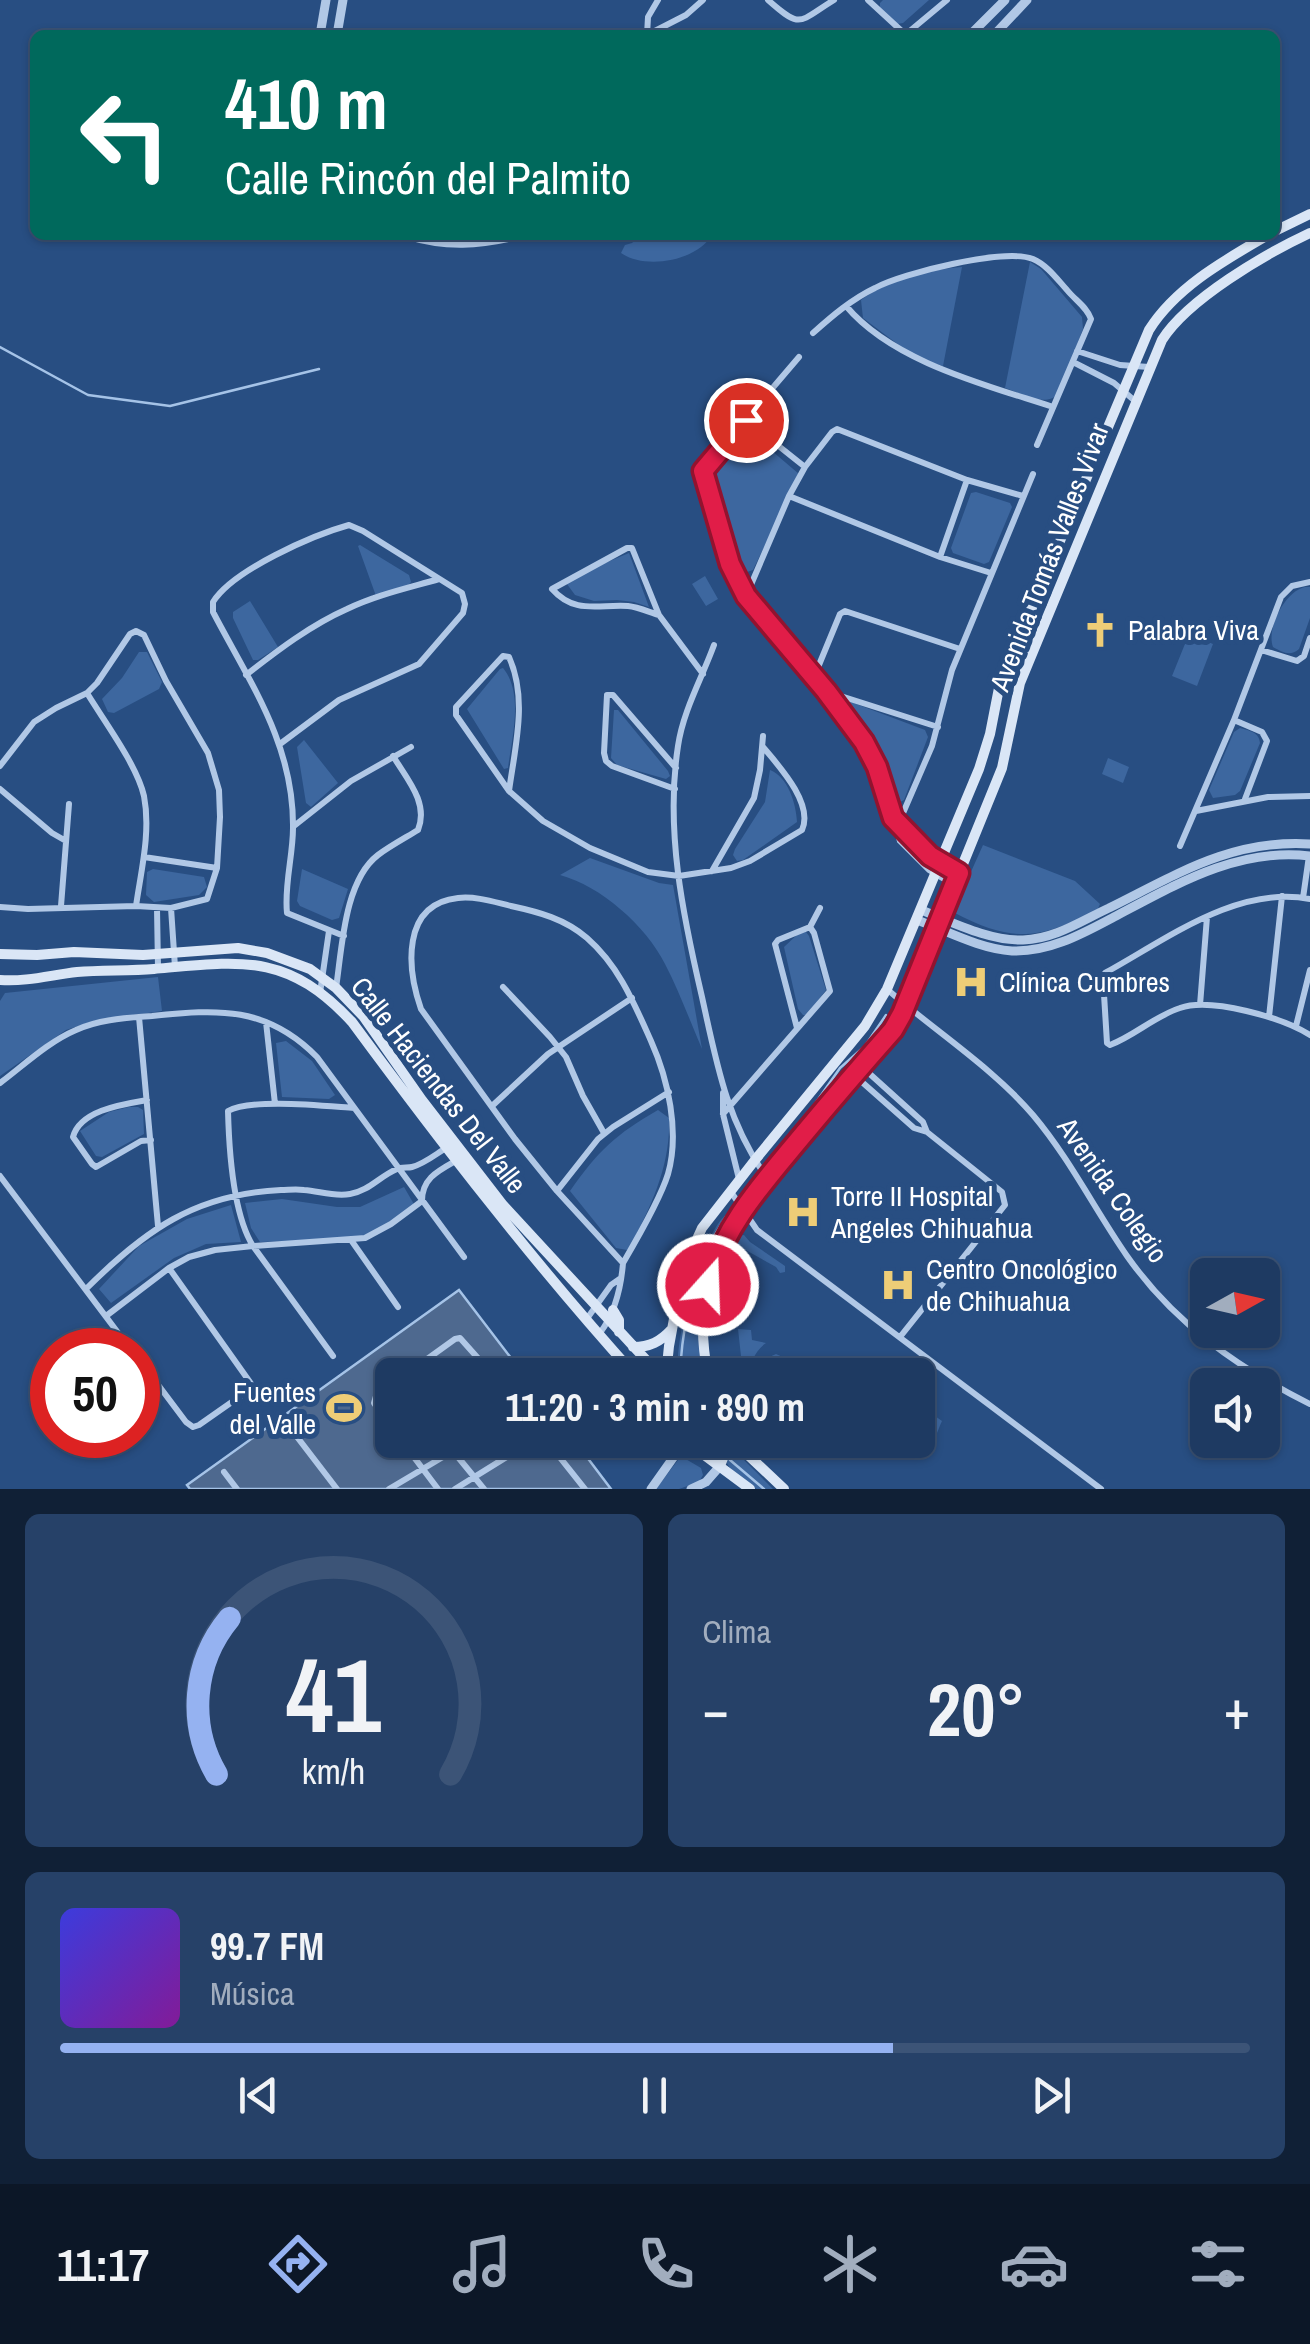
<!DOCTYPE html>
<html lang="es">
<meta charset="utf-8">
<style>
body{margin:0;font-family:"Archivo Narrow",sans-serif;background:#264168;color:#f1f3f6;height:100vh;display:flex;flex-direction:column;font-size:38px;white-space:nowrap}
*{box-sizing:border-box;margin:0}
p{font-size:32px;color:#a1adbe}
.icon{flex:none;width:55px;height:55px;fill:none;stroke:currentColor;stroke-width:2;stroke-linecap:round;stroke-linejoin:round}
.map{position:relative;height:1489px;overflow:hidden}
.drawer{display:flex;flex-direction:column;gap:25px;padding:25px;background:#102036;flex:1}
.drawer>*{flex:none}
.banner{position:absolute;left:30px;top:30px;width:1250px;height:210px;border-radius:15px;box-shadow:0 2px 8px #0004,0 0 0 2px #3c5477;background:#00695c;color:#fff;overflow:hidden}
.needle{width:65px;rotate:82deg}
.controls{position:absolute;left:1190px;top:1258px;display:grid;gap:20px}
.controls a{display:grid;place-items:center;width:90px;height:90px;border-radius:15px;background:#1e3a62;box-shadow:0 2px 8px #0004,0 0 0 2px #3c5477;font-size:50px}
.speed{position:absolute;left:30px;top:1328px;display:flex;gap:20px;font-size:50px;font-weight:700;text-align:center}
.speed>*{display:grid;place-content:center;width:130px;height:130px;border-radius:50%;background:#1e3a62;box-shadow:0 2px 8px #0004,0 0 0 2px #3c5477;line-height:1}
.speed .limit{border:15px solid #d22;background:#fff;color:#111}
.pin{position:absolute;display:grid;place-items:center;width:85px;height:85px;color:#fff;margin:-42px;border:5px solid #fff;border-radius:50%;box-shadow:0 2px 10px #0007}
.me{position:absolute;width:110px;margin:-55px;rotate:20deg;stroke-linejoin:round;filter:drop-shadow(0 0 8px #0008)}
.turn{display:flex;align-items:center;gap:35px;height:210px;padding:0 30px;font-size:45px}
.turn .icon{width:130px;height:130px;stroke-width:2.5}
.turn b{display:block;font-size:70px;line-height:85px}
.big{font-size:75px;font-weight:700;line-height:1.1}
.drawer .tile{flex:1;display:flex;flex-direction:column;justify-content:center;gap:15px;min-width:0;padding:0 35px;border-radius:15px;background:#264168}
.drawer .dial{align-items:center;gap:0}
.dial svg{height:260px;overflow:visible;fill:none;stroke:#3c5477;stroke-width:7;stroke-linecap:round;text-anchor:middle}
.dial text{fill:#f1f3f6;stroke:none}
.song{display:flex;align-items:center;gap:30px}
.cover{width:120px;height:120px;border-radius:15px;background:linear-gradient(135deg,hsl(240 70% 55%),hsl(290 70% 35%))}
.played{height:10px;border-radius:5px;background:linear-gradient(90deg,#95b2f1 70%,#3c5477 70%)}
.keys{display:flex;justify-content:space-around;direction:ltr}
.heat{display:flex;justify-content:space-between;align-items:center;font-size:55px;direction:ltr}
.drawer .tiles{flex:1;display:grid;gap:25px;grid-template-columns:1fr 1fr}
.tile:last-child{grid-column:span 2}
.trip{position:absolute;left:375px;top:1358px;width:560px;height:100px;border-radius:15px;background:#1e3a62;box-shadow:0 2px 8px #0004,0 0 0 2px #3c5477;font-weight:700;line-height:100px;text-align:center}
.tabs{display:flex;height:160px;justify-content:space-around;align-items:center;background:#0c1727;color:#a1adbe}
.tabs .icon{width:70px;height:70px}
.tabs .on{color:#95b2f1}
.tabs b{font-size:45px;color:#f1f3f6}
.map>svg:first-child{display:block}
</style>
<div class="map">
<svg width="1310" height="1489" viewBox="0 0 1310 1489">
<rect width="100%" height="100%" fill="#284e82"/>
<path fill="#3d679f" d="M 883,0 L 929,0 L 903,23 L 897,24 L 880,10 L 880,3 Z
M 641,235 L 712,235 C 697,261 645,270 621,253 L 625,245 L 632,243 Z
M 1030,262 L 1041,269 L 1082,317 L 1083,329 L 1058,394 C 1045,408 1021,393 1005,388 Z
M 962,267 L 943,366 L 916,358 L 863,318 L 861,300 C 886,281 931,269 962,267 Z
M 746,429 L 799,474 L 753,570 L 744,573 L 740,568 L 710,472 Z
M 976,492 L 1010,503 L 1012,507 L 989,562 L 984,564 L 953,553 L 951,548 L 971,493 Z
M 360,545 L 409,575 L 411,582 L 407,587 L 376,596 L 358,546 Z
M 629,553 L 649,607 L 634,602 L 617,600 L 594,601 L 575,595 L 564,580 Z
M 705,576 L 718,599 L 706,606 L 692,584 Z
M 1305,587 L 1310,587 L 1310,618 L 1299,649 C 1290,657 1282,652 1273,647 C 1266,629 1285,591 1305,587 Z
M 250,601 L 278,647 L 258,660 L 253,660 L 233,618 L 233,612 Z
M 1189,634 L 1213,644 L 1197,686 L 1172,676 Z
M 139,652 L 147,652 L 162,682 L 159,689 L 114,713 L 108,712 L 102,699 L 122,678 Z
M 503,668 C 524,693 512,737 508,768 L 504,769 L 467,709 L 500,669 Z
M 851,702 L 925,730 L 928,737 L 904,800 L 900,802 L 895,800 L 892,796 C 882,764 869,735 847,710 L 847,703 Z
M 614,710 L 618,710 L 668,771 L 670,776 L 666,779 L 617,765 L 611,758 Z
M 1240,728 C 1250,731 1259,732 1260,743 L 1240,791 L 1235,795 L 1213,798 L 1209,790 L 1234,732 Z
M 304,740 L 338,783 L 311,807 L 306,803 L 297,747 Z
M 1108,758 L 1129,767 L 1123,783 L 1102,774 Z
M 770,770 C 788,777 796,803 797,822 L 743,860 L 737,861 L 733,855 L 735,849 L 765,802 Z
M 983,845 L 1075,881 L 1100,904 L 1097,911 C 1037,939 1014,944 953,912 Z
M 590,858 L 659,883 L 673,885 L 702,1049 C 690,1021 679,991 665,964 C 646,926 601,886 560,875 Z
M 153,869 L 204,877 L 207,887 L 199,895 L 154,902 L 146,895 L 147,872 Z
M 302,869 L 348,889 L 339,918 L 332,920 L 300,906 L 297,901 Z
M 800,932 L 806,932 L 809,936 L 826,990 L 807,1015 L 803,1015 L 798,1009 L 784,947 Z
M 158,977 L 162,1011 L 97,1020 L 66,1030 L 0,1076 L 0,1001 L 5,993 Z
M 286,1041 L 312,1061 L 335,1095 L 329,1099 L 282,1097 L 276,1043 Z
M 129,1107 L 138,1107 L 143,1110 L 144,1134 L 102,1157 L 96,1156 L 80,1131 L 109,1112 Z
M 658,1110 L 669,1118 C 671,1165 651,1206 630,1247 L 627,1250 L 616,1248 L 570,1191 C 598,1151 616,1134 658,1110 Z
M 404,1187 L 415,1206 L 378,1232 L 353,1239 L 260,1242 L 251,1228 L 245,1203 L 282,1199 L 337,1207 L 360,1207 Z
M 231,1205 L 241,1242 L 206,1244 L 174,1258 L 111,1303 L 99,1289 L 139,1246 L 187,1219 Z
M 729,1212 L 733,1213 L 706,1285 L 705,1375 L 678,1375 C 674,1340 700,1233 729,1212 Z
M 744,1235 L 750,1242 L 785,1266 L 785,1272 L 780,1273 L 776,1267 L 742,1248 L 738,1248 L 733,1256 L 727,1252 L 737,1236 Z
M 726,1264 L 728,1268 L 721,1307 L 722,1312 L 711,1309 L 722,1265 Z
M 738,1329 L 751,1330 L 752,1340 L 766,1343 C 753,1352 753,1364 743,1374 Z
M 776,1354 L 787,1359 L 789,1368 L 786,1375 L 765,1375 L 762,1367 L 765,1359 Z
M 918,1404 L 942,1421 C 936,1434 930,1458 914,1458 L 885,1441 L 927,1447 L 928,1438 L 932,1438 L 935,1424 L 918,1421 Z
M 735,1454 L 740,1456 L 773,1489 C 772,1489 757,1489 757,1489 C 746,1485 730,1471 726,1461 Z
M 684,1458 L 701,1468 L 703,1475 L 699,1482 L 679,1489 L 656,1489 L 678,1460 Z"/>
<path fill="#4e698f" stroke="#a5c3e7" stroke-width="2.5" d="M 459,1290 L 524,1375 L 392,1375 L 392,1440 L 574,1440 L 611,1489 L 190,1489 L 187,1485 Z"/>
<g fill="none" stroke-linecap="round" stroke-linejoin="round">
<path stroke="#a5c3e7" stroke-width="2.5" d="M 0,347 L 88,395 L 170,406 L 319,369
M 768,1162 L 801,1124 L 840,1068 L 865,1046 L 886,1015
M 681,1375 C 679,1344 692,1287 703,1258 C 708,1244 718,1230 726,1217
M 730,1460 L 764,1489"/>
<path stroke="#b1c8e6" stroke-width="6" d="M 768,0 C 802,30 798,22 834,0
M 868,0 L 906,35
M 647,35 L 686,15 L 703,0
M 647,35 L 648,17 L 658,0
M 905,35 L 947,0
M 846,306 C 893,362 986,385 1053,407
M 813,333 C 832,316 852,299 875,288 C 902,273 1005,248 1033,259 C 1047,265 1057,279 1067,290 C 1075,300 1087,307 1091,319 L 1037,445
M 1077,351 L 1120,365 L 1149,367
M 799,357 L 705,467 L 704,477 L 730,563 L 746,595 L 847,718 L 864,742 L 877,767 L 900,841 L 929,870 L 954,885
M 1073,362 L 1114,383 L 1135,401
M 746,420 L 805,467
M 789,496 L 940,557 L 991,573
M 940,557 L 967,480
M 747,594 L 789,496 L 805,467 L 832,432 L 837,429 L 967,480 L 1023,496
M 659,615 C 649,612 638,607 628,606 C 599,604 575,615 552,589 L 627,548 L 632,548 L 659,615 L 703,674
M 714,645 C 702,678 683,711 678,746 C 665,830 683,916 702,997 C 717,1065 726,1118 766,1177
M 1261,650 L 1297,661 L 1304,656 L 1310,638
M 246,675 C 278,650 311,625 347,609 C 376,595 408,588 439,579
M 814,677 L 840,614 L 845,611 L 960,649
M 825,691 L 938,727
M 1234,720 L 1262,732 L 1267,741 L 1245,799
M 280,744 L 339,700 L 419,664 L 463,613 L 465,604 L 462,593 L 363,531 L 349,525 C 313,535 233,570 213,602 L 213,612 C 250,683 294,744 293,828 C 293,856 284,885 287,913 L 344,936
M 0,766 L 34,722 L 56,708 L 87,693 L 97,683 L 130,634 L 136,631 L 144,635 L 166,681 L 208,753 L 219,790 L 220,817 L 217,868 L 207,899 L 171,908 L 136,906
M 0,789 L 52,833 L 66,841
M 675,789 L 612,766 L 606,761 L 604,753 L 607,695 L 613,695 L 676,768
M 509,791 C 515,747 528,699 509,657 L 503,656 L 456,707 L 456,715 L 509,791 L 543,821 L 590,848 L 648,872 L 679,876 L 731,868 L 750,861 L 802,830 C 814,804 779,766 763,747
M 1196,811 L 1268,797 L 1310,796
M 898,822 L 929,856 L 959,873
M 294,826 L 351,781 L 411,747
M 897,827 L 932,746 L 952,670 L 1033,474
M 1180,846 L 1234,720 L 1281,597 L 1292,586 L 1310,582
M 144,857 L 217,868
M 712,871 L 754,798 L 760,770 L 763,736
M 1303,898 L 1309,856
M 1310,899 C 1237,885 1167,939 1105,973 L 1103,978 L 1107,1043 L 1110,1045 C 1134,1036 1155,1016 1180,1008 C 1211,997 1283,1018 1310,1035
M 61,906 L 69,804
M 0,907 L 28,909 L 136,906 C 141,871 151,832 144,796 C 137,765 104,721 87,693
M 157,908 L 158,968
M 171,908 L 175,967
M 503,987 L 550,1037 L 566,1057 L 583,1096 L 604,1133
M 336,988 C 342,949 344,881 378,855 C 390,846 405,838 418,830 C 429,803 407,779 393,756
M 888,990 C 935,1031 993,1068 1033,1115 C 1070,1159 1095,1210 1127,1256 C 1174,1323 1238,1368 1310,1404
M 320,993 L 329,931
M 1200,1005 L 1207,917
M 139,1017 L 158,1226
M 1269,1017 L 1282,896
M 266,1022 L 275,1104
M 1296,1026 L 1310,970
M 797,1028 L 775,944 L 778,940 L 810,927 L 820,908
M 854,1075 L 914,1128 L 927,1132 L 923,1122 L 861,1066
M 0,1083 C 24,1065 48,1042 76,1030 C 100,1019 127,1018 152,1016 C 218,1009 267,1006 317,1057 L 464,1257
M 723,1093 L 723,1114 L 739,1179
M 147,1100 C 124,1104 80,1110 73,1137 L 92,1164 L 96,1167 L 141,1141 L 151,1140
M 492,1106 L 548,1054 L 632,998
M 723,1114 L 830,991 L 814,933 L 810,927
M 0,1176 L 131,1350
M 557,1191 L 598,1139 L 613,1127 L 669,1092
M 731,1192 L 757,1230 L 1101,1489
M 351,1240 L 398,1307
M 86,1289 C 144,1231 195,1194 281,1190 C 288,1190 296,1189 304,1190 C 319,1191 334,1197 350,1194 C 369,1191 380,1176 397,1169 C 401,1167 408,1168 412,1167 C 424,1164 436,1154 446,1148
M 106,1316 L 169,1268 L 189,1257 L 215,1250 L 253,1246 L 365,1238 L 391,1224 L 422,1201 C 422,1177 440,1170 459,1159
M 586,1320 L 611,1285 L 621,1278
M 600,1333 C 615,1313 621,1288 623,1263 C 637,1239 660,1200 668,1174 C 680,1132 668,1079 651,1041 C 634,1003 619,966 587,938 C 565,919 539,912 511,906 C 494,902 476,896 458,898 C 401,904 407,969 421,1009 L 515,1139 L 557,1191 L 623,1263
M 900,1337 L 1005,1205 L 1002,1192 L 927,1132
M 333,1356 L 253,1246 C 233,1214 229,1149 228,1111 C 251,1098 325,1106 354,1108
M 138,1358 L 186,1422 L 193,1427 L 199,1425 L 249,1390 L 252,1385 L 169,1268
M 405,1375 L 455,1339 L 460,1338 L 493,1375
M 392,1384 L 376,1396 L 374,1403 L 392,1429
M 291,1429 L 337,1489
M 401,1440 L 438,1489
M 444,1440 L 484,1489
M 546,1440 L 585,1489
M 224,1472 L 237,1489
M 389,1489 L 453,1451
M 455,1489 L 534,1440"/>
<path stroke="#b1c8e6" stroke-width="9" d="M 320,35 L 326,0
M 337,35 L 343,0
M 970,35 L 1005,0
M 994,35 L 1027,0
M 407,235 C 445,247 480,245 519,235
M 921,910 C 952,922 989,941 1023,940 C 1055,939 1081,921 1109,908 C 1176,875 1231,839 1310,844
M 917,920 C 947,931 980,949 1012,951 C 1050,952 1082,934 1114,917 C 1175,885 1238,847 1310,856
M 651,1489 L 685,1441
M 691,1489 L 706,1482 L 720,1466"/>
<path stroke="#dae6f6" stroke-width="10" d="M 1275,231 L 1310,214
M 0,954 L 37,955 L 74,952 L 143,955 L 238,948 L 267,953 L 310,969 L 336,988 L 363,1016 L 422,1100 L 503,1205 L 660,1375
M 0,980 C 26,982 51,975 77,972 C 102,970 128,971 154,969 C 241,961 287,952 352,1022 C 442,1144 534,1263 635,1375
M 613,1310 L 619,1320 L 619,1332
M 633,1347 C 650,1347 660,1342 672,1329
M 666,1375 L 669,1346 L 681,1281 L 691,1252 L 702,1228 L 755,1160 L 865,1026 L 887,989 L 979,769 L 990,734 L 999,688 L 1011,657 L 1149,330 C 1176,287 1225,260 1268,235
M 708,1375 C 700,1336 701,1298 714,1261 C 728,1218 764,1181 793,1147 C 826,1108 859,1068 893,1030 L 902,1014 L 1002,768 L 1020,683 L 1162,340 C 1188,299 1265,254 1310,233
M 684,1440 L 750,1489
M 738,1440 L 747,1454 L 784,1489
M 720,1466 L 730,1440"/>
</g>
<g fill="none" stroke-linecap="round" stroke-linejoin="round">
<defs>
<path id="route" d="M 708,1285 C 723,1226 764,1182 802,1136 C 832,1100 862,1065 893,1030 L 902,1014 L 959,873 L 930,856 L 893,818 L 877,767 L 864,742 L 826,691 L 746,596 L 730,564 L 703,471 L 746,420"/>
</defs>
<use href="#route" stroke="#92132f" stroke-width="25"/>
<use href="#route" stroke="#e11d48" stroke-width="18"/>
</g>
<defs>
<symbol id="church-bare" viewBox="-9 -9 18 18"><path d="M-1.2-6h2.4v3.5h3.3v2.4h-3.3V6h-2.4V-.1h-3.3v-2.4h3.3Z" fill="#eecd77" stroke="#284e82" stroke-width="2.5" paint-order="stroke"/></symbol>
<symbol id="hospital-bare" viewBox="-9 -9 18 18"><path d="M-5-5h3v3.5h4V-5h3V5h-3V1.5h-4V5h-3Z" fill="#eecd77" stroke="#284e82" stroke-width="2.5" paint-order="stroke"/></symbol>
<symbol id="stadium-bare" viewBox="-9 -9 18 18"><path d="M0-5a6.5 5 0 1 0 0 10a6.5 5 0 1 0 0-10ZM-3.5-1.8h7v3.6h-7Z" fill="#eecd77" stroke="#284e82" stroke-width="2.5" paint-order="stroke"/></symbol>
</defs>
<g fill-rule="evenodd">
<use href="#church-bare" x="1075" y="605" width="50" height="50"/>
<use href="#hospital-bare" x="946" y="957" width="50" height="50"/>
<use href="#hospital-bare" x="778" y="1187" width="50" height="50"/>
<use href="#hospital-bare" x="873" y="1260" width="50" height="50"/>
<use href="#stadium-bare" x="319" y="1383" width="50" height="50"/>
</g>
<g text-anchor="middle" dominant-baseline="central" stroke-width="10" stroke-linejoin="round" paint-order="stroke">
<g font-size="28" fill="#fff" stroke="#284e82">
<text transform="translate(1049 557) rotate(-69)">Avenida Tomás Valles Vivar</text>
<text transform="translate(439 1085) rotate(52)">Calle Haciendas Del Valle</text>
<text transform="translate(1113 1190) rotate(55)">Avenida Colegio</text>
</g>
<g font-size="28" fill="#fff" stroke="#284e82" text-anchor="start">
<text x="1128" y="630">Palabra Viva</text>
<text x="999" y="982">Clínica Cumbres</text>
<text x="831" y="1196">Torre II Hospital<tspan x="831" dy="32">Angeles Chihuahua</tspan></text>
<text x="926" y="1269">Centro Oncológico<tspan x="926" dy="32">de Chihuahua</tspan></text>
<text x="316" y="1392" text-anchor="end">Fuentes<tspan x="316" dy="32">del Valle</tspan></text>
</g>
</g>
</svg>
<div class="controls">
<a><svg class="needle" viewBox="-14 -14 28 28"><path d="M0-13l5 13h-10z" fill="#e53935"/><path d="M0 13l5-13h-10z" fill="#a1adbe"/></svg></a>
<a><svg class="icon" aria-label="sound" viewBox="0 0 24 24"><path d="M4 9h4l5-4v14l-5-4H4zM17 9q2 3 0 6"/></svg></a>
</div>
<div class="speed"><div class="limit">50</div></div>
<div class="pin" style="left:746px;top:420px;background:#d93025"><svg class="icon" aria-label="arrive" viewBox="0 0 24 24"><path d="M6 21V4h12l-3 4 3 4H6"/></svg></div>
<svg class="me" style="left:708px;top:1285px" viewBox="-20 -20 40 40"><circle r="17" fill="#e11d48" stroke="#fff" stroke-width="3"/><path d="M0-11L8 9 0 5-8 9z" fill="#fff"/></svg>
<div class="trip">11:20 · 3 min · 890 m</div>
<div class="banner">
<div class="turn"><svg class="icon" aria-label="left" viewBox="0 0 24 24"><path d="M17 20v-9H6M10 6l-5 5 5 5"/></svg><div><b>410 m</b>Calle Rincón del Palmito</div></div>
</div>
</div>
<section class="drawer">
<div class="tiles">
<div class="tile dial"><svg viewBox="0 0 100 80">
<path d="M14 69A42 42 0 1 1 86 69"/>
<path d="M14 69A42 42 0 0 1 18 21" stroke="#95b2f1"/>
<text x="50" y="56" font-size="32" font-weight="700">41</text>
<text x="50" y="72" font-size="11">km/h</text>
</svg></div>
<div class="tile"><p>Clima</p>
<div class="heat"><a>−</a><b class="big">20°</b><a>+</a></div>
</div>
<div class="tile">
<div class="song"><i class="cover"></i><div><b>99.7 FM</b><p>Música</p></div></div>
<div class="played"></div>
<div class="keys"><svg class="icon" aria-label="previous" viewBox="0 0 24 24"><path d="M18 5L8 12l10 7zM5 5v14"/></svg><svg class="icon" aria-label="pause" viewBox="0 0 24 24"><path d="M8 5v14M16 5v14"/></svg><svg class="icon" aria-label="next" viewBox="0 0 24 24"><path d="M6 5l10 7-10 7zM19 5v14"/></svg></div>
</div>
</div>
</section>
<nav class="tabs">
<b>11:17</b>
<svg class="icon on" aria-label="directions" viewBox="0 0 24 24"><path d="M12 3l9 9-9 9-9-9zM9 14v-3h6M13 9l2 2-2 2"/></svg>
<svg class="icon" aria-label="music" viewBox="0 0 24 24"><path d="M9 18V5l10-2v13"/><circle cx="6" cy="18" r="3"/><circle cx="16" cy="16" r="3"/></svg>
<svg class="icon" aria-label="phone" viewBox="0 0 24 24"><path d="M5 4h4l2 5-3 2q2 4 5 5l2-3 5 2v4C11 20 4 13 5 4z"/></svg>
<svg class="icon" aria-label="climate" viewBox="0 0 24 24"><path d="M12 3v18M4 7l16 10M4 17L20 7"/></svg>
<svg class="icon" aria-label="car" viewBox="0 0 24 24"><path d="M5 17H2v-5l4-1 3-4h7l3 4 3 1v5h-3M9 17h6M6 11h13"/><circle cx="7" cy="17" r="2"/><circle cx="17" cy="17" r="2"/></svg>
<svg class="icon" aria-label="filters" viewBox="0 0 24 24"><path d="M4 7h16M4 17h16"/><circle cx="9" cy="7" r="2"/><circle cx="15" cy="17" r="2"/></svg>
</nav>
